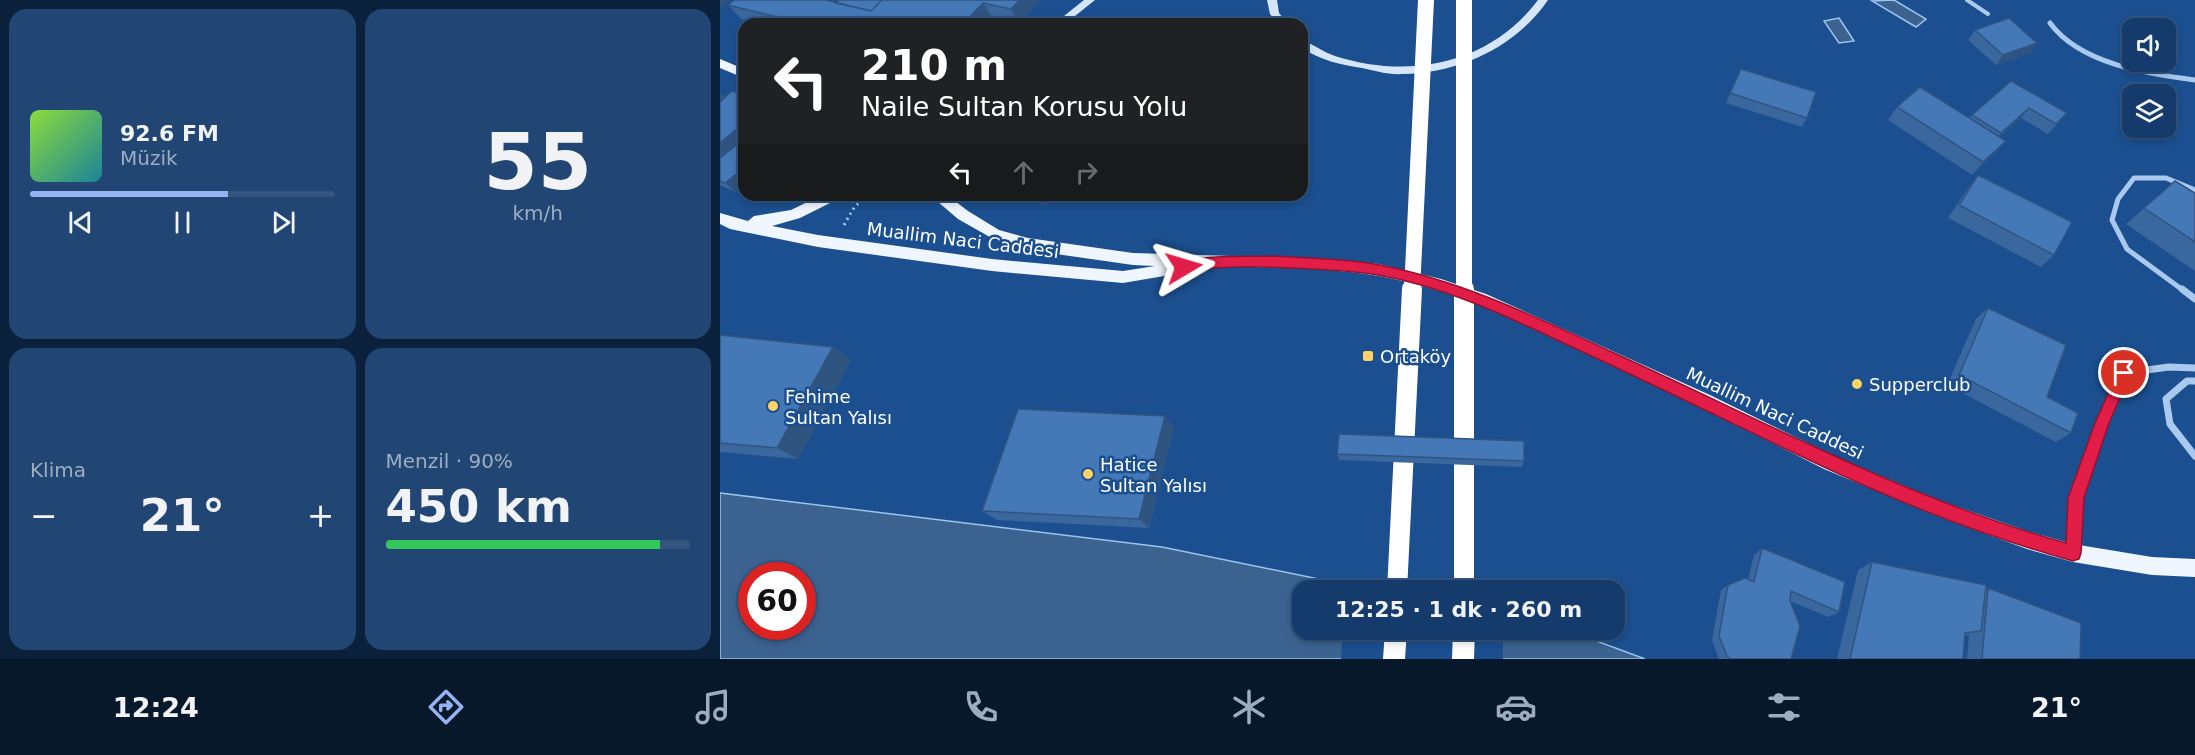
<!DOCTYPE html>
<html lang="tr">
<meta charset="utf-8">
<style>
body{margin:0;font-family:"DejaVu Sans",sans-serif;background:#214673;color:#f1f3f6;height:100vh;display:flex;flex-direction:column;font-size:22px;white-space:nowrap}
*{box-sizing:border-box;margin:0}
p{font-size:20px;color:#9dadc1}
.icon{flex:none;width:33px;height:33px;fill:none;stroke:currentColor;stroke-width:2;stroke-linecap:round;stroke-linejoin:round}
.map{position:relative;flex:1;overflow:hidden}
.side{display:flex;flex-direction:column;gap:9px;padding:9px;background:#0b203b;width:720px}
.side>*{flex:none}
.banner{position:absolute;left:18px;top:18px;width:570px;height:183px;border-radius:18px;box-shadow:0 3px 9px #0003,0 0 0 2px #33557e;background:#202124;color:#fff;overflow:hidden}
.fabs{position:absolute;left:1402px;top:18px;display:grid;gap:12px}
.fabs a{display:grid;place-items:center;width:54px;height:54px;border-radius:12px;background:#143b6b;box-shadow:0 3px 9px #0003,0 0 0 2px #33557e;font-size:30px}
.speed{position:absolute;left:18px;top:562px;display:flex;gap:12px;font-size:30px;font-weight:700;text-align:center}
.speed>*{display:grid;place-content:center;width:78px;height:78px;border-radius:50%;background:#143b6b;box-shadow:0 3px 9px #0003,0 0 0 2px #33557e;line-height:1}
.speed .limit{border:9px solid #d22;background:#fff;color:#111}
.pin{position:absolute;display:grid;place-items:center;width:51px;height:51px;color:#fff;margin:-26px;border:3px solid #fff;border-radius:50%;box-shadow:0 2px 6px #0007}
.me{position:absolute;width:66px;margin:-33px;rotate:83deg;stroke-linejoin:round;filter:drop-shadow(0 0 4px #0008)}
.turn{display:flex;align-items:center;gap:21px;height:126px;padding:0 24px;font-size:27px}
.turn .icon{width:78px;height:78px;stroke-width:2.5}
.turn b{display:block;font-size:42px;line-height:51px}
.lanes{display:flex;align-items:center;height:57px;padding:0 24px;background:#0003;justify-content:center;gap:30px;direction:ltr}
.lanes .off{opacity:.35}
.big{font-size:45px;font-weight:600;line-height:1.1}
.side .tile{flex:1;display:flex;flex-direction:column;justify-content:center;gap:9px;min-width:0;padding:0 21px;border-radius:18px;background:#214673}
.side .dial{align-items:center;gap:0}
.dial b{font-size:78px;line-height:1}
.song{display:flex;align-items:center;gap:18px}
.cover{width:72px;height:72px;border-radius:9px;background:linear-gradient(135deg,hsl(90 70% 55%),hsl(190 70% 35%))}
.played{height:6px;border-radius:3px;background:linear-gradient(90deg,#95b2f1 65%,#33557e 65%)}
.keys{display:flex;justify-content:space-around;direction:ltr}
.heat{display:flex;justify-content:space-between;align-items:center;font-size:33px;direction:ltr}
.charge{height:9px;border-radius:4px;background:linear-gradient(90deg,#34c759 90%,#33557e 0)}
.side .tiles{flex:1;display:grid;gap:9px;grid-template-columns:repeat(2,1fr)}
.trip{position:absolute;left:572px;top:580px;width:333px;height:60px;border-radius:18px;background:#143b6b;box-shadow:0 3px 9px #0003,0 0 0 2px #33557e;font-weight:600;line-height:60px;text-align:center}
.tab-bar{display:flex;height:96px;justify-content:space-around;align-items:center;background:#08182b;color:#9dadc1}
.tab-bar .icon{width:42px;height:42px}
.tab-bar .active{color:#95b2f1}
.tab-bar b{font-size:27px;color:#f1f3f6}
main{display:flex;flex:1;min-height:0}
.map>svg:first-child{display:block}
</style>
<main>
<section class="side">
<div class="tiles">
<div class="tile">
<div class="song"><i class="cover"></i><div><b>92.6 FM</b><p>Müzik</p></div></div>
<div class="played"></div>
<div class="keys"><svg class="icon" aria-label="previous" viewBox="0 0 24 24"><path d="M18 5L8 12l10 7zM5 5v14"/></svg><svg class="icon" aria-label="pause" viewBox="0 0 24 24"><path d="M8 5v14M16 5v14"/></svg><svg class="icon" aria-label="next" viewBox="0 0 24 24"><path d="M6 5l10 7-10 7zM19 5v14"/></svg></div>
</div>
<div class="tile dial"><b>55</b><p>km/h</p></div>
<div class="tile"><p>Klima</p>
<div class="heat"><a>−</a><b class="big">21°</b><a>+</a></div>
</div>
<div class="tile"><p>Menzil · 90%</p><b class="big">450 km</b><div class="charge"></div></div>
</div>
</section>
<div class="map">
<svg width="1475" height="659" viewBox="0 0 1475 659">
<rect width="100%" height="100%" fill="#1b4f8f"/>
<path fill="#3c6290" stroke="#9cc4f0" stroke-width="1.5" fill-rule="evenodd" d="M 1174,0 L 1206,19 L 1196,27 L 1152,1 Z
M 1119,18 L 1134,41 L 1119,43 L 1104,21 Z
M 0,493 L 442,547 L 657,591 L 582,591 L 582,630 L 847,630 L 925,659 L 0,659 ZM 32,576 L 82,576 L 82,627 L 32,627 Z"/>
<path fill="#1b4f8f" d="M 623,630 L 783,630 L 783,659 L 621,659 Z"/>
<g fill="none" stroke-linecap="round" stroke-linejoin="round">
<path stroke="#a9c9ee" stroke-width="3" stroke-dasharray="2 4" stroke-linecap="butt" d="M 124,225 L 135,206 L 151,195"/>
<path stroke="#a9c9ee" stroke-width="4" d="M 1247,0 L 1268,14"/>
<path stroke="#a9c9ee" stroke-width="5" d="M 1330,23 C 1360,64 1428,74 1475,80
M 1464,291 L 1407,249 L 1392,220 L 1398,199 L 1414,178 L 1446,178 L 1475,190"/>
<path stroke="#a9c9ee" stroke-width="7" d="M 1462,289 L 1475,299
M 1475,381 L 1467,381 L 1446,399 L 1450,424 L 1475,456
M 1354,550 L 1356,498 L 1382,423 L 1404,373 L 1449,367 L 1475,368"/>
<path fill="#d6e6fa" fill-rule="evenodd" d="M 364,0 L 375,0 L 345,24 L 334,24 Z
M 547,0 L 557,0 L 559,13 L 568,24 L 558,24 L 550,14 Z
M 818,0 L 828,0 C 796,47 739,73 683,74 C 669,75 655,71 642,68 C 621,65 600,60 582,48 L 582,40 C 593,44 603,52 615,56 C 690,80 770,64 818,0 Z"/>
<path fill="#f0f6ff" fill-rule="evenodd" d="M 0,59 L 24,69 L 24,78 L 0,68 Z
M 102,195 L 120,195 L 118,199 L 80,218 L 52,226 L 98,235 L 272,259 L 403,271 L 435,266 L 413,265 L 308,250 L 275,240 L 238,219 L 210,195 L 227,195 L 248,211 L 279,230 L 308,238 L 413,253 L 613,259 L 659,264 L 721,279 L 766,294 L 990,395 L 1116,457 L 1218,500 L 1307,531 L 1353,544 L 1432,557 L 1475,559 L 1475,577 L 1432,575 L 1353,562 L 1307,549 L 1217,516 L 1104,469 L 978,405 L 757,303 C 725,292 692,282 659,276 C 596,265 526,268 462,266 L 461,272 L 456,274 L 403,283 L 272,271 L 98,247 L 10,229 L 0,224 L 0,213 L 28,221 L 34,216 L 71,210 Z"/>
<path fill="#fff" fill-rule="evenodd" d="M 665,630 L 687,630 L 685,659 L 663,659 Z
M 733,630 L 755,630 L 754,659 L 732,659 Z"/>
<path stroke="#fff" stroke-width="16" d="M 744,0 L 744,291
M 692,291 L 706,0"/>
<path stroke="#fff" stroke-width="20" d="M 744,289 L 744,591
M 677,591 L 692,289"/>
</g>
<path fill="#3a679d" d="M 119,0 L 320,0 L 299,24 L 272,17 L 265,24 L 42,24 L 21,19 L 8,5 L 116,3 Z
M 1255,30 L 1317,43 L 1310,53 L 1276,65 L 1248,40 Z
M 1021,69 L 1087,118 L 1082,127 L 1006,103 Z
M 1291,81 L 1347,113 L 1328,134 L 1301,118 L 1279,137 L 1286,141 L 1274,154 L 1252,175 L 1168,120 L 1177,107 L 1249,118 L 1252,115 Z
M 0,93 L 5,97 L 16,192 L 0,185 Z
M 1258,175 L 1334,255 L 1321,267 L 1228,218 L 1248,188 Z
M 1455,181 L 1475,193 L 1475,271 L 1406,224 Z
M 311,195 L 339,195 L 323,206 Z
M 1268,308 L 1351,433 L 1336,442 L 1227,385 L 1256,319 Z
M 0,335 L 113,347 L 131,360 L 78,459 L 0,452 Z
M 454,427 L 429,528 L 277,520 L 262,511 Z
M 617,454 L 804,461 L 802,467 L 619,460 Z
M 1042,548 L 1119,612 L 1108,617 L 1070,601 L 1071,659 L 999,659 L 992,640 L 1001,590 L 1008,585 L 1028,579 L 1034,555 Z
M 1152,562 L 1266,589 L 1268,588 L 1360,659 L 1247,659 L 1249,635 L 1245,636 L 1243,659 L 1117,659 L 1138,570 Z"/>
<path fill="#305480" d="M 0,0 L 10,0 L 0,9 Z
M 300,0 L 320,0 L 299,24 L 291,9 Z
M 263,3 L 272,17 L 265,24 L 243,24 Z
M 204,19 L 207,24 L 199,24 Z
M 1317,43 L 1310,53 L 1276,65 L 1283,55 Z
M 0,93 L 5,98 L 0,102 Z
M 1309,108 L 1301,118 L 1273,143 L 1281,133 Z
M 24,123 L 24,149 L 0,170 L 0,143 Z
M 1286,141 L 1274,154 L 1252,175 L 1263,162 Z
M 24,168 L 24,186 L 16,192 L 5,183 Z
M 315,195 L 339,195 L 323,206 Z
M 113,347 L 131,360 L 78,459 L 57,448 Z
M 445,416 L 454,427 L 429,528 L 419,519 Z"/>
<path fill="#4478b7" stroke="#305480" stroke-width="1.5" d="M 14,0 L 106,0 L 151,11 L 162,0 L 300,0 L 291,9 L 263,3 L 243,24 L 224,24 L 204,19 L 199,24 L 86,24 L 8,5 Z
M 119,0 L 162,0 L 151,11 L 116,3 Z
M 1289,18 L 1317,43 L 1283,55 L 1255,30 Z
M 1021,69 L 1096,92 L 1087,118 L 1010,93 Z
M 1291,81 L 1347,113 L 1336,124 L 1309,108 L 1281,133 L 1252,115 Z
M 1200,87 L 1286,141 L 1263,162 L 1177,107 Z
M 12,91 L 24,96 L 24,123 L 0,143 L 0,102 Z
M 24,139 L 24,168 L 5,183 L 0,181 L 0,158 Z
M 1258,175 L 1352,222 L 1334,255 L 1239,205 Z
M 1455,181 L 1475,193 L 1475,242 L 1424,208 Z
M 1268,308 L 1346,345 L 1327,397 L 1358,413 L 1351,433 L 1239,375 Z
M 0,335 L 113,347 L 57,448 L 0,443 Z
M 298,409 L 445,416 L 419,519 L 262,511 Z
M 619,434 L 804,441 L 804,461 L 617,454 Z
M 1042,548 L 1125,582 L 1119,612 L 1071,591 L 1070,601 L 1080,626 L 1071,659 L 1011,659 L 1007,656 L 999,636 L 1008,585 L 1025,578 L 1034,582 Z
M 1152,562 L 1266,585 L 1261,631 L 1245,633 L 1243,659 L 1130,659 Z
M 1268,588 L 1361,623 L 1360,659 L 1262,659 Z"/>
<path fill="#e11d48" stroke="#92132f" stroke-width="1.5" d="M 552,256 C 587,258 625,258 660,265 C 742,281 816,317 892,352 C 1042,420 1187,499 1346,543 L 1348,498 L 1375,423 L 1399,369 L 1404,367 L 1409,369 L 1411,373 L 1389,423 L 1364,498 L 1361,553 L 1359,559 L 1353,561 C 1268,537 1184,505 1104,467 C 1019,427 935,385 850,346 C 788,317 727,287 658,275 C 629,270 598,269 568,268 C 534,266 498,266 464,272 L 457,267 C 466,253 534,257 552,256 Z"/>
<g fill="#ffd166" stroke="#1b4f8f" stroke-width="2">
<rect x="642" y="350" width="12" height="12" rx="3"/>
<circle cx="1137" cy="384" r="6"/>
<circle cx="53" cy="406" r="6"/>
<circle cx="368" cy="474" r="6"/>
</g>
<g text-anchor="middle" dominant-baseline="central" stroke-width="5" stroke-linejoin="round" paint-order="stroke">
<g font-size="18" fill="#fff" stroke="#1b4f8f">
<text transform="translate(243 240) rotate(7)">Muallim Naci Caddesi</text>
<text transform="translate(1055 413) rotate(25)">Muallim Naci Caddesi</text>
</g>
<g font-size="18" fill="#fff" stroke="#1b4f8f" text-anchor="start">
<text x="660" y="356">Ortaköy</text>
<text x="1149" y="384">Supperclub</text>
<text x="65" y="396">Fehime<tspan x="65" dy="21">Sultan Yalısı</tspan></text>
<text x="380" y="464">Hatice<tspan x="380" dy="21">Sultan Yalısı</tspan></text>
</g>
</g>
</svg>
<div class="fabs">
<a><svg class="icon" aria-label="sound" viewBox="0 0 24 24"><path d="M4 9h4l5-4v14l-5-4H4zM17 9q2 3 0 6"/></svg></a>
<a><svg class="icon" aria-label="layers" viewBox="0 0 24 24"><path d="M12 4l9 5-9 5-9-5zM3 14l9 5 9-5"/></svg></a>
</div>
<div class="speed"><div class="limit">60</div></div>
<div class="pin" style="left:1404px;top:373px;background:#d93025"><svg class="icon" aria-label="arrive" viewBox="0 0 24 24"><path d="M6 21V4h12l-3 4 3 4H6"/></svg></div>
<svg class="me" style="left:464px;top:267px" viewBox="-20 -20 40 40"><path d="M0-17L14 15 0 8-14 15z" fill="#e11d48" stroke="#fff" stroke-width="4"/></svg>
<div class="trip">12:25 · 1 dk · 260 m</div>
<div class="banner">
<div class="turn"><svg class="icon" aria-label="left" viewBox="0 0 24 24"><path d="M17 20v-9H6M10 6l-5 5 5 5"/></svg><div><b>210 m</b>Naile Sultan Korusu Yolu</div></div>
<div class="lanes"><svg class="icon" aria-label="left" viewBox="0 0 24 24"><path d="M17 20v-9H6M10 6l-5 5 5 5"/></svg><svg class="icon off" aria-label="ahead" viewBox="0 0 24 24"><path d="M12 20V5M6 11l6-6 6 6"/></svg><svg class="icon off" aria-label="right" viewBox="0 0 24 24"><path d="M7 20v-9h11M14 6l5 5-5 5"/></svg></div>
</div>
</div>
</main>
<nav class="tab-bar">
<b>12:24</b>
<svg class="icon active" aria-label="directions" viewBox="0 0 24 24"><path d="M12 3l9 9-9 9-9-9zM9 14v-3h6M13 9l2 2-2 2"/></svg>
<svg class="icon" aria-label="music" viewBox="0 0 24 24"><path d="M9 18V5l10-2v13"/><circle cx="6" cy="18" r="3"/><circle cx="16" cy="16" r="3"/></svg>
<svg class="icon" aria-label="phone" viewBox="0 0 24 24"><path d="M5 4h4l2 5-3 2q2 4 5 5l2-3 5 2v4C11 20 4 13 5 4z"/></svg>
<svg class="icon" aria-label="climate" viewBox="0 0 24 24"><path d="M12 3v18M4 7l16 10M4 17L20 7"/></svg>
<svg class="icon" aria-label="car" viewBox="0 0 24 24"><path d="M5 17H2v-5l4-1 3-4h7l3 4 3 1v5h-3M9 17h6M6 11h13"/><circle cx="7" cy="17" r="2"/><circle cx="17" cy="17" r="2"/></svg>
<svg class="icon" aria-label="filters" viewBox="0 0 24 24"><path d="M4 7h16M4 17h16"/><circle cx="9" cy="7" r="2"/><circle cx="15" cy="17" r="2"/></svg>
<b>21°</b>
</nav>
